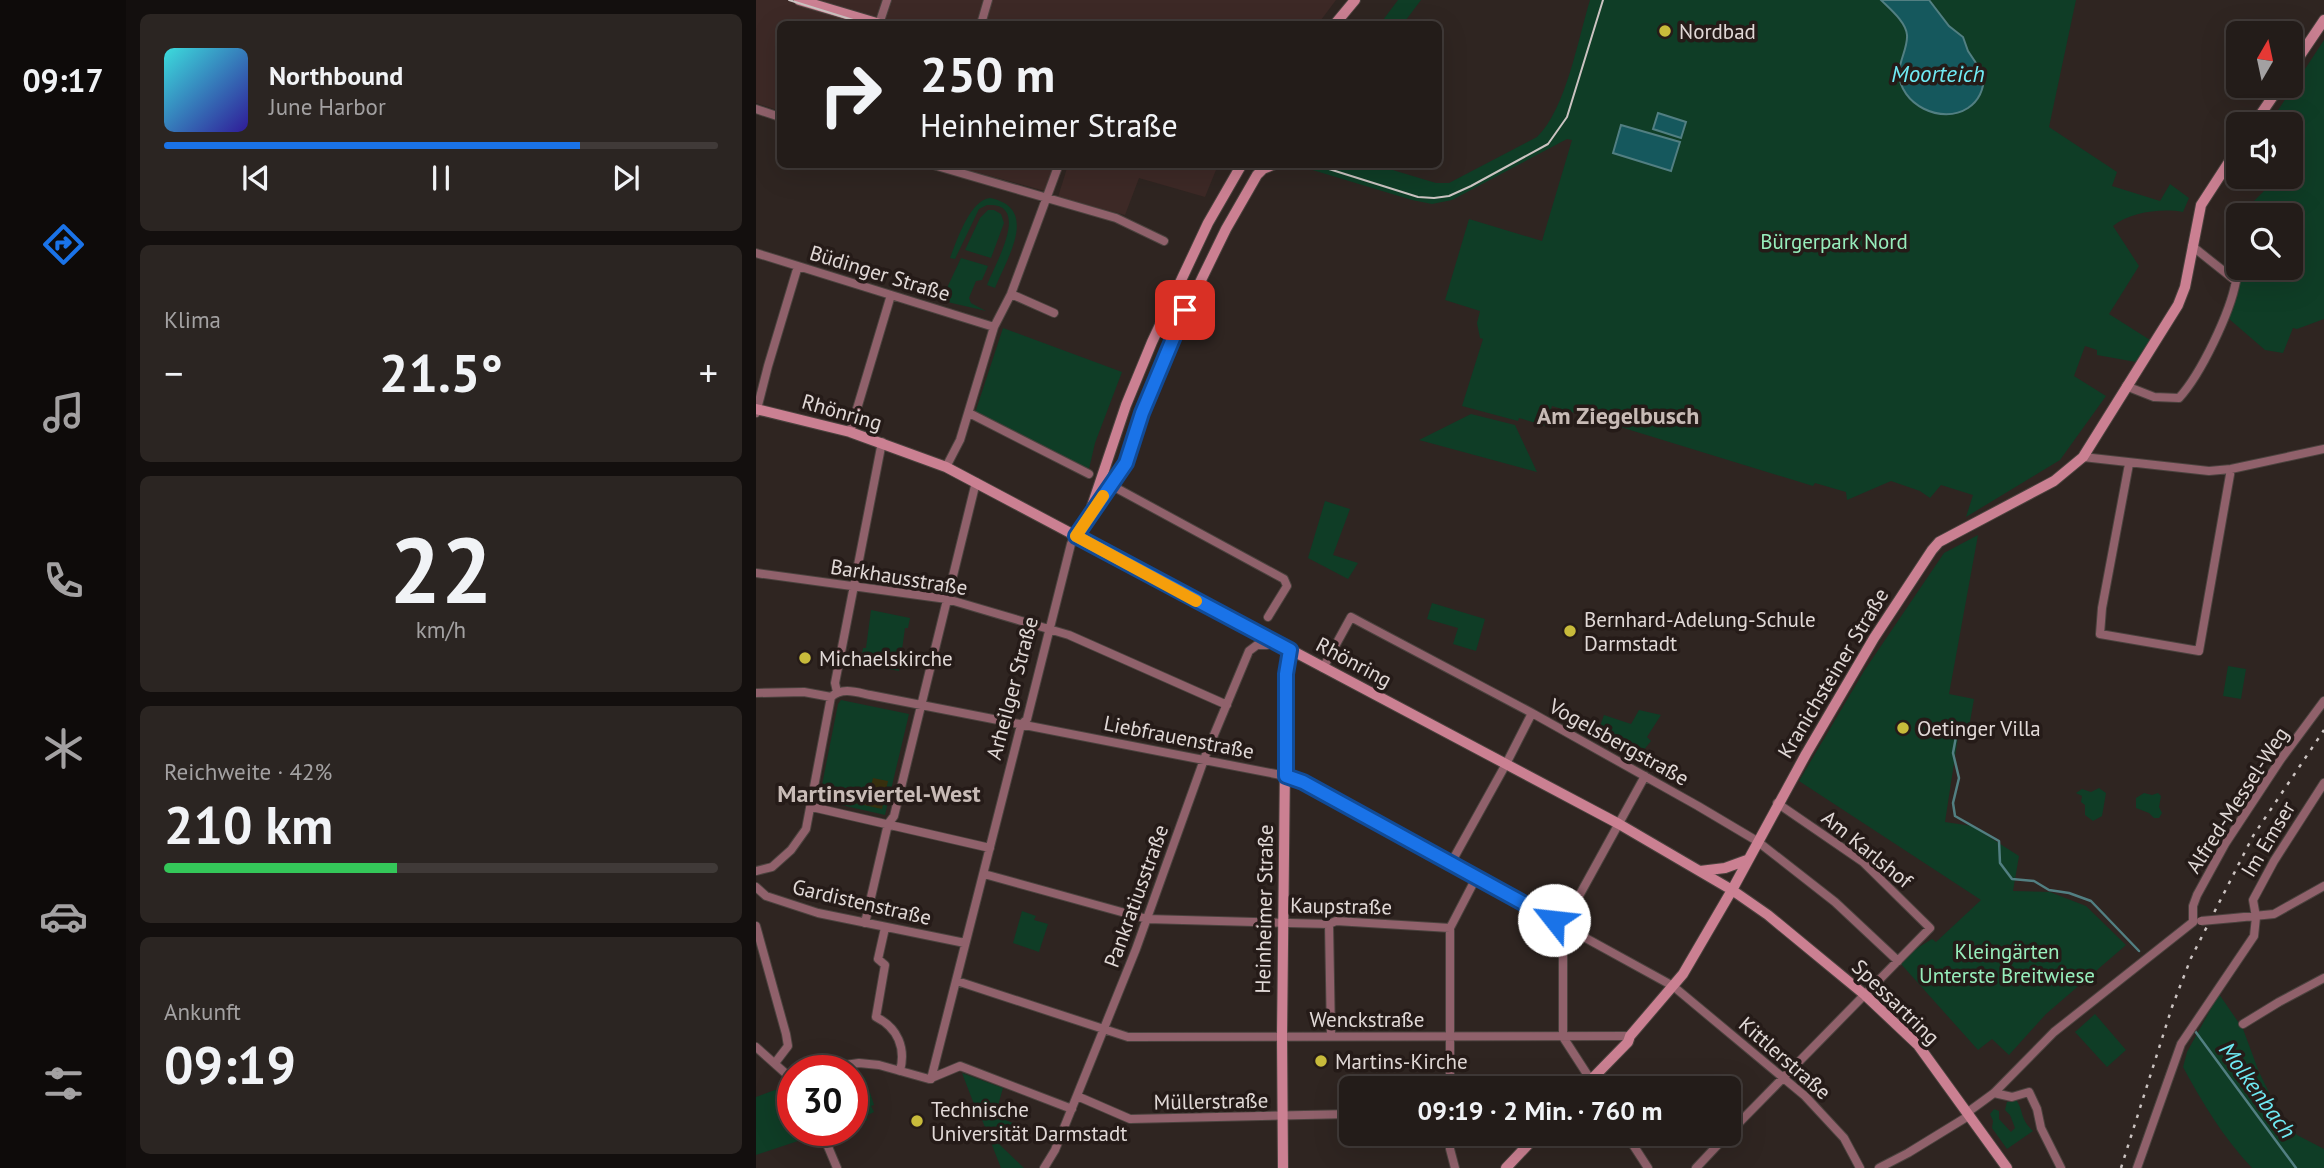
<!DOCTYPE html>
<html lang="de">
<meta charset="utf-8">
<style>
body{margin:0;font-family:"PT Sans",sans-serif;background:#2b2522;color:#f1f3f6;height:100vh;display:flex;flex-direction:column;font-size:26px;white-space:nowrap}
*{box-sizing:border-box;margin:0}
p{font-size:23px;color:#a3a1a2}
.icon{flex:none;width:38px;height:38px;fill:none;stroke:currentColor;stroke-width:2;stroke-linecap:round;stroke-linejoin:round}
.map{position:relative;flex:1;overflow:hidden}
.drawer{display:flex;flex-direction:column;gap:14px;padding:14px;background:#130f0e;width:630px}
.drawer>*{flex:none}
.top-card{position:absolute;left:21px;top:21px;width:665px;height:147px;border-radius:10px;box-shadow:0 7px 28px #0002,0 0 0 2px #403a38;background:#231c19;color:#f1f3f6;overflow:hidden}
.needle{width:46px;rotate:9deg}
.fabs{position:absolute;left:1470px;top:21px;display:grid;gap:14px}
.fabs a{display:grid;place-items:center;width:77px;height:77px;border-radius:10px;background:#231c19;box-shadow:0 7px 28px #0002,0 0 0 2px #403a38;font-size:35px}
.speed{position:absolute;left:21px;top:1055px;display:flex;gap:14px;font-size:35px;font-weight:700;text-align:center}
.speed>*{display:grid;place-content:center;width:91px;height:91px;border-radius:50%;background:#231c19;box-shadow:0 7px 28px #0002,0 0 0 2px #403a38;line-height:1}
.speed .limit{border:10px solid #d22;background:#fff;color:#111}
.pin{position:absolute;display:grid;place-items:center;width:60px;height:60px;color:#fff;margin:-30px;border-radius:14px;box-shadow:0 4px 10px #0006}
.me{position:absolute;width:77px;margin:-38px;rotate:299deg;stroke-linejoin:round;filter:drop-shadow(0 0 5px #0008)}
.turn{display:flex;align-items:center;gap:24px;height:147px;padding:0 28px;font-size:32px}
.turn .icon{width:91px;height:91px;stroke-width:2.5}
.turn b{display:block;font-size:49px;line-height:60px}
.big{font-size:52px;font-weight:700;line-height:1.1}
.drawer .tile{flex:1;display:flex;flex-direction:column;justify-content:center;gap:10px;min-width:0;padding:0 24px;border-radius:10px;background:#2b2522}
.drawer .dial{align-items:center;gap:0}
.dial b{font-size:91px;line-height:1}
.song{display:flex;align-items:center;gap:21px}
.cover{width:84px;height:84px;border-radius:10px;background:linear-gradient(135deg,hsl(180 70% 55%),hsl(250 70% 35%))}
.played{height:7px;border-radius:4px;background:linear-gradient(90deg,#1a73e8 75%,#403a38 75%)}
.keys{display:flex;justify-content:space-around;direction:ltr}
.heat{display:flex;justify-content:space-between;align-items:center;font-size:38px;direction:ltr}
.charge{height:10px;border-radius:5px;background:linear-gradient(90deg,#34c759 42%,#403a38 0)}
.trip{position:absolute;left:583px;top:1076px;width:402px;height:70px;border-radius:10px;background:#231c19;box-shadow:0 7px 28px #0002,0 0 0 2px #403a38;font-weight:700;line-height:70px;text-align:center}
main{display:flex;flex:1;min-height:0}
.dock{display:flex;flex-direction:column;width:126px;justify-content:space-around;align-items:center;background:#0e0b0a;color:#a3a1a2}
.dock .icon{width:49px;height:49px}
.dock .on{color:#1a73e8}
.dock b{font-size:32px;color:#f1f3f6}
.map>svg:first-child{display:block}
</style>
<main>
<nav class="dock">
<b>09:17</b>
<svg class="icon on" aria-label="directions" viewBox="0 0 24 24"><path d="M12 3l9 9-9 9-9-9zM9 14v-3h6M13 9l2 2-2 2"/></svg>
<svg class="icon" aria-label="music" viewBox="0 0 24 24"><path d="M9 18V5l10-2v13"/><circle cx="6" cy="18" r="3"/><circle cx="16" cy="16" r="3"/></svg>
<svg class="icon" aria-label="phone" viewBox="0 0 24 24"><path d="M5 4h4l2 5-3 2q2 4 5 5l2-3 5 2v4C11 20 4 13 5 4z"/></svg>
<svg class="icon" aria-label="climate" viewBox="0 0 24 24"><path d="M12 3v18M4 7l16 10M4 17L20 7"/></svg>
<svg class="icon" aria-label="car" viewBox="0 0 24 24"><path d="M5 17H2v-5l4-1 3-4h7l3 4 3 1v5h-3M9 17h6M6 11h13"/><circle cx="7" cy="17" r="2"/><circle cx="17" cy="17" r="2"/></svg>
<svg class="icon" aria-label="filters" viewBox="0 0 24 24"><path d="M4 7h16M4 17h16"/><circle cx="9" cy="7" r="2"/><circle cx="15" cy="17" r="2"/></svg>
</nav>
<section class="drawer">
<div class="tile">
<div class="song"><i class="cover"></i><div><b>Northbound</b><p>June Harbor</p></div></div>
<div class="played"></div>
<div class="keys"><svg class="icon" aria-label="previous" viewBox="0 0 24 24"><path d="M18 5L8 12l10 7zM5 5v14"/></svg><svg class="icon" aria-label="pause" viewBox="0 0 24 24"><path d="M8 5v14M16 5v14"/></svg><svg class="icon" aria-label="next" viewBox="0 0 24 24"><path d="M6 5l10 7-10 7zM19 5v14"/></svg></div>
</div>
<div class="tile"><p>Klima</p>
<div class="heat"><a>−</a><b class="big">21.5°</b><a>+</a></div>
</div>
<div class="tile dial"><b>22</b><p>km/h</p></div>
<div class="tile"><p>Reichweite · 42%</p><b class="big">210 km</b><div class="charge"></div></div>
<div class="tile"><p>Ankunft</p><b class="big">09:19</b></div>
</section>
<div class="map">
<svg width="1568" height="1168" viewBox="0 0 1568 1168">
<rect width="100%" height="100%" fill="#2f2521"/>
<path fill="#3d2926" d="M 0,0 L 580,0 L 562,24 L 24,24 L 24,111 L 0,103 Z
M 194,165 L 298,165 L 289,191 Z
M 312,165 L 312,164 L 462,165 L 449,197 L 383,178 L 369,215 L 302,197 Z"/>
<path fill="#0f3d26" d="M 642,0 L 665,0 L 647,24 L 624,24 Z
M 834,0 L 1320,0 L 1293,127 L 1361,172 L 1356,186 L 1404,201 L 1414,184 L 1433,198 L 1427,212 C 1406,208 1374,212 1357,226 L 1383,266 L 1353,314 L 1394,340 L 1380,362 L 1341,355 L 1341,350 L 1329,346 L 1318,376 L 1350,396 L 1304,460 L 1210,517 L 1217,495 L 1185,485 L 1174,498 L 1164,491 L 1135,481 L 1091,500 L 1090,492 L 1059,483 L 1057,486 L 796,406 L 790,426 L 763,418 L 762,421 L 706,406 L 727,339 L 724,338 L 721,323 L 724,311 L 689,300 L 713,219 L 786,241 L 816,140 L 811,139 L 696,200 L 676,204 L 656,200 L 540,165 L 620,165 L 680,183 L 693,183 L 781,137 C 810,109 822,39 834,0 Z
M 1568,40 L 1568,319 L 1541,329 L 1537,328 L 1527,353 L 1509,350 L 1472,318 L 1486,268 L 1535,268 L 1535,215 L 1490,215 L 1491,208 L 1517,182 L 1512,177 L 1535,177 L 1535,124 L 1513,124 Z
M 234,198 C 284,208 251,258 239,288 L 231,285 C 239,264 276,202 231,205 L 223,209 L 199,259 L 194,258 C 201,240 214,200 234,198 Z
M 232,210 L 238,210 L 245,214 L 248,223 L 235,258 L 209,250 L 224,218 Z
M 205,258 L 232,266 L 226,280 L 220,281 L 213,298 L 215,303 L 230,311 L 170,297 L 175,285 L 190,290 Z
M 247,328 L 366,372 L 339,443 L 333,469 L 219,413 Z
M 715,414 L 759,425 L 781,472 L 663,440 Z
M 569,501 L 594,509 L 577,555 L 602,563 L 592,579 L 552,558 Z
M 1222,535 L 1193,694 L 1218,699 L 1211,739 L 1202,737 L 1189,822 L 1216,826 L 1263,856 L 1257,891 L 1294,892 L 1330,906 L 1370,945 L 1290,1014 L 1253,1055 L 1236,1039 L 1222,1050 L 1145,964 L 1158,950 L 1176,939 L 1180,942 L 1225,900 L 1043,781 L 1108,671 L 1188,553 Z
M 676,603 L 729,619 L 720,651 L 697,644 L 702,628 L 671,619 Z
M 115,610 L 154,618 L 152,628 L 149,628 L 143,671 L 104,664 L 107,648 L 110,648 Z
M 1472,666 L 1490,669 L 1485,699 L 1467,696 Z
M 85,700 L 153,714 L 129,815 L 63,800 L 82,704 Z
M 883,710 L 905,715 L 891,737 L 895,741 L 879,761 L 839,740 L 848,715 L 875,724 Z
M 1343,788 L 1350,793 L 1346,816 L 1337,821 L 1329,815 L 1329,805 L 1325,802 L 1326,796 L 1320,793 L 1326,789 L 1335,792 Z
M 1388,793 L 1396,795 L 1402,793 L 1405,796 L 1403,807 L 1406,813 L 1403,818 L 1398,818 L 1393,813 L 1380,808 L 1380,798 Z
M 266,911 L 280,916 L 278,920 L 292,924 L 283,952 L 257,943 Z
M 1463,994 L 1487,1029 L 1503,1072 L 1524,1115 L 1541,1135 L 1568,1149 L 1568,1168 L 1496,1168 C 1467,1137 1447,1104 1427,1067 L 1431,1052 Z
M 1339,1014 L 1370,1050 L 1351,1067 L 1319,1032 Z
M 206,1073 L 247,1088 L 239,1116 L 257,1123 L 244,1145 L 268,1168 L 245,1168 L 221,1107 L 221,1112 Z
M 109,1077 L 118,1105 L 115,1106 L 118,1112 L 110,1116 L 112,1120 L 96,1126 L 96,1083 Z
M 27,1087 L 37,1105 L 37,1130 L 51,1131 L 54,1137 L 0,1155 L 0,1097 Z
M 1260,1100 C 1268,1110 1263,1118 1277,1131 L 1251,1149 L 1236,1128 L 1237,1121 L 1234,1114 L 1238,1109 L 1243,1111 L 1243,1119 L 1255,1132 L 1259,1128 L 1254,1115 L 1249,1110 L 1251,1102 Z"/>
<path fill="#372f0e" d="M 117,778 L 132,781 L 126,809 L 85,800 L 86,794 L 93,790 L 111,794 L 114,791 Z"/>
<path fill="#15585d" stroke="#527f82" stroke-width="2" d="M 1125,0 L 1173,0 L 1193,26 L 1207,37 L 1212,51 L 1228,75 C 1228,88 1224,100 1212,108 C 1186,125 1143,105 1143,72 C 1144,59 1152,47 1151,35 C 1150,22 1134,9 1125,0 Z
M 902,113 L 930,122 L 925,138 L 897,129 Z
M 865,125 L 924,142 L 915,171 L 857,153 Z"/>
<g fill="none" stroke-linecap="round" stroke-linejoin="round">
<path stroke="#527f82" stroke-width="2.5" d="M 1202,726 L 1197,753 L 1203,778 L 1197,803 L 1199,816 L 1243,841 L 1244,863 L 1256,879 L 1278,881 L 1293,890 L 1313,893 L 1335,901 L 1383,951
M 1439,1031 L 1540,1168"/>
<defs>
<path id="street" d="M 123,24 L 131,0
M 225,24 L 232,0
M 0,109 L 24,117
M 174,164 L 360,218 L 408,241
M 0,253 L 238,327
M 255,294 L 298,313
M 1370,386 L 1398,397 L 1423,398 C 1445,374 1474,313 1480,281 L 1436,246
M 0,413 L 12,366 L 42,266
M 213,413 L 333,474
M 94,432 L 135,295
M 1327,457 L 1453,471 L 1475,469 L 1568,449
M 1373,464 L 1346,608 L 1344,634 L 1443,651 L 1475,469
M 190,467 L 204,440 L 238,327 L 255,294 L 303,164
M 351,483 L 528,579 L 531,586 L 512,617
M 0,573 L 191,599 L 313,635 L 471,705
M 567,668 L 595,617 L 608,624 L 776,713 L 942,806 L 1001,841 L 1079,902 L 1142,961
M 81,692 L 79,683 L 126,442
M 0,693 L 48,692 L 75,697
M 56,807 L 234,848
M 695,863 L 750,764 L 776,713
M 0,871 L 16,867 L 35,850 L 50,829 L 75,697 C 86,687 100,692 114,695 L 530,776 L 542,780 L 917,986 L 1049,1096 L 1088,1138 L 1104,1168
M 228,874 L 391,919 L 573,924 L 580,921 L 694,928
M 0,887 L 10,896 L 62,913 L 209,943
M 1478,918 L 1518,914 L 1568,886
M 1437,922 L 1437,906 L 1441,895 L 1469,844 L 1525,759 L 1568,701
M 109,923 L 132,824 L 138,816 L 220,482
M 573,924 L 575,1036
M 0,926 L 30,1034 L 32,1046 L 19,1063
M 129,928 L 122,959 L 129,965 L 120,1017 C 142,1028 150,1048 144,1071
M 201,981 L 372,1037 L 874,1036
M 1487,1024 L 1523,1002 L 1568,978
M 0,1047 L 37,1080
M 48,1071 L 103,1063 L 123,1065 L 173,1079 L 204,1066 L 316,1109
M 175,1079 L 265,725 L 271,719 L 315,544 L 319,536
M 694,1088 L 694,928 L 720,878
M 840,1088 L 807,1037 L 807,925 L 889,776
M 1238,1093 L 1256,1097 L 1273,1092 L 1281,1109 L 1285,1128 L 1305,1168
M 321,1096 L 374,1119 L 595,1114
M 1212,1112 L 1238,1093 L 1298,1032 L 1437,922
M 65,1130 L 81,1168
M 973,1133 L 1174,928 L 1107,862 L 1021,803
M 694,1134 L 694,1149 L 699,1168
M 870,1134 L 892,1168
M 288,1168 L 299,1150 L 380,949 L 450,754 L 493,651 L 501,645 L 511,645
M 940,1168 L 972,1134
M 1123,1168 L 1152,1153 L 1214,1115
M 1381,1168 L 1425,1044 L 1498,936 L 1500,917 L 1497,900 L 1518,861 L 1568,783"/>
<path id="secondary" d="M 43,0 L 124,24
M 579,24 L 599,0
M 1535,69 L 1568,20
M 1498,124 L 1524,86
M 0,409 L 94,432 L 190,467 L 863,824 L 976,890 L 1012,915 L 1109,995 L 1162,1045 L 1251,1168
M 336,506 L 370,405 L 396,342 L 452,223 L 486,164
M 319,536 L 370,463 L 385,413 L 409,354 L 470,229 L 501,175 L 507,169 L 519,164
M 944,871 L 969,868 L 991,860
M 827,1088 L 872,1042 L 874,1036 L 927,974 L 976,890 L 1050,754 L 1118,638 L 1176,550 L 1183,542 L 1298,481 L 1327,457 L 1422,305 L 1429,287 L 1445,205 L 1482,148
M 527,1168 L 526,1036 L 530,674 L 534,650
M 750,1168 L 782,1134"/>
</defs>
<use href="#street" stroke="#4b423e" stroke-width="10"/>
<use href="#secondary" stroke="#4b423e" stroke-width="12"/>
<use href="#street" stroke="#90616b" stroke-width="8"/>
<use href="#secondary" stroke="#cb8092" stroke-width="10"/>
<path stroke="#cbc3c1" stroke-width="2" d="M 33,0 L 110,24
M 557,164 L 662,197 L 678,198 L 693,196 L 715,186 L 792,144 L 811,117 L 847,0"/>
<path stroke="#cbc3c1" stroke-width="2.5" stroke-dasharray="3.5 7" stroke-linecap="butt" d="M 1365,1168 L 1416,1007 L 1435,958 L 1497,836 L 1568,730"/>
<defs>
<path id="street-bridge" d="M 1445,921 L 1478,918"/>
</defs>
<use href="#street-bridge" stroke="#4b423e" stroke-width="10" stroke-linecap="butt"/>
<use href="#street-bridge" stroke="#90616b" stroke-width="8"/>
</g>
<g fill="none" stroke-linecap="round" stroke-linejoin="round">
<defs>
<path id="route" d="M 429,310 L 386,413 L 370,463 L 320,536 L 534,650 L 530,674 L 530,776 L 547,782 L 798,920"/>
</defs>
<use href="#route" stroke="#114b97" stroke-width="18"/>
<use href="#route" stroke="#1a73e8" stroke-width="12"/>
<path stroke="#f59e0b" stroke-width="12" d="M 347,496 L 320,536 L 440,601"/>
</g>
<g fill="#c8bb3b" stroke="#251b18" stroke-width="2.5">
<circle cx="909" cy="31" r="7"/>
<circle cx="814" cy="631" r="7"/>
<circle cx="49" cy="658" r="7"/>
<circle cx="1147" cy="728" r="7"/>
<circle cx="565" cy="1061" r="7"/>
<circle cx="161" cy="1121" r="7"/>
</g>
<g text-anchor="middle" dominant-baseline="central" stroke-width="7" stroke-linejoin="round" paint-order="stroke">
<g font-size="21" fill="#e1d9d7" stroke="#251b18" text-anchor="start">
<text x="923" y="31">Nordbad</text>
<text x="828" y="619">Bernhard-Adelung-Schule<tspan x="828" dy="24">Darmstadt</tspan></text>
<text x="63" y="658">Michaelskirche</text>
<text x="1161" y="728">Oetinger Villa</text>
<text x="579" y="1061">Martins-Kirche</text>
<text x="175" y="1109">Technische<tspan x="175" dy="24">Universität Darmstadt</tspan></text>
</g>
<g font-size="21" fill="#97eebc" stroke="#251b18">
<text x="1078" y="241">Bürgerpark Nord</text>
<text x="1251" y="951">Kleingärten<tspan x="1251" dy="24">Unterste Breitwiese</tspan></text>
</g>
<g font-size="21" fill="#e1d9d7" stroke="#251b18">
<text transform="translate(124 273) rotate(17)">Büdinger Straße</text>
<text transform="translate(86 412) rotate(16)">Rhönring</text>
<text transform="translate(143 577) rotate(9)">Barkhausstraße</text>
<text transform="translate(598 662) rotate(28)">Rhönring</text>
<text transform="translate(1077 673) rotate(-59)">Kranichsteiner Straße</text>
<text transform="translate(256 688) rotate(-75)">Arheilger Straße</text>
<text transform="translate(423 737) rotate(11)">Liebfrauenstraße</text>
<text transform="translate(863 742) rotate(29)">Vogelsbergstraße</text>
<text transform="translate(1481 800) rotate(-57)">Alfred-Messel-Weg</text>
<text transform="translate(1512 839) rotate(-59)">Im Emser</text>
<text transform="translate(1111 849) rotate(39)">Am Karlshof</text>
<text transform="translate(380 896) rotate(-70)">Pankratiusstraße</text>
<text transform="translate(106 902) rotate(13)">Gardistenstraße</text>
<text transform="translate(585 906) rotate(1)">Kaupstraße</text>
<text transform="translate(508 909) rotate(-89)">Heinheimer Straße</text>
<text transform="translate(1140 1002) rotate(44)">Spessartring</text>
<text x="611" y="1019">Wenckstraße</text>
<text transform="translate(1029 1058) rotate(41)">Kittlerstraße</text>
<text transform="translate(455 1101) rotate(-1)">Müllerstraße</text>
</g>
<g font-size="23" font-style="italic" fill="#6feaf4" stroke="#251b18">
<text x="1182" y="73">Moorteich</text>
<text transform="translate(1502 1090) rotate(54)">Molkenbach</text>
</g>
<g font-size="24" font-weight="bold" fill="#c8bbb6" stroke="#251b18">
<text x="862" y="415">Am Ziegelbusch</text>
<text x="123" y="793">Martinsviertel-West</text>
</g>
</g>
</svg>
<div class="fabs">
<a><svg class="needle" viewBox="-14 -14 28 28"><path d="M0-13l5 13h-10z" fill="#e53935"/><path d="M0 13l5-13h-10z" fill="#a3a1a2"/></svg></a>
<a><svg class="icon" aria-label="sound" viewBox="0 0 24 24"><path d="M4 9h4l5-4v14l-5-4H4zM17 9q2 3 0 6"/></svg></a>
<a><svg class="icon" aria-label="search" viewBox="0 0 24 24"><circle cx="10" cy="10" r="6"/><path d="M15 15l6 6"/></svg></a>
</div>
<div class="speed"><div class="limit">30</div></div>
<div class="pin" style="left:429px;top:310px;background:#d93025"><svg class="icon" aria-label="arrive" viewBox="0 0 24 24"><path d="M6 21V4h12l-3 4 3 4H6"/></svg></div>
<svg class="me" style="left:798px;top:920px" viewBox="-20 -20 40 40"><circle r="19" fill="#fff"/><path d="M0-13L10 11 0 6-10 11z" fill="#1a73e8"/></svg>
<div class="trip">09:19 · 2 Min. · 760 m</div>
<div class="top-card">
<div class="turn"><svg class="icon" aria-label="right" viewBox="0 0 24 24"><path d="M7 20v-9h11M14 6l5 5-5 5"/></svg><div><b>250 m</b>Heinheimer Straße</div></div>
</div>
</div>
</main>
